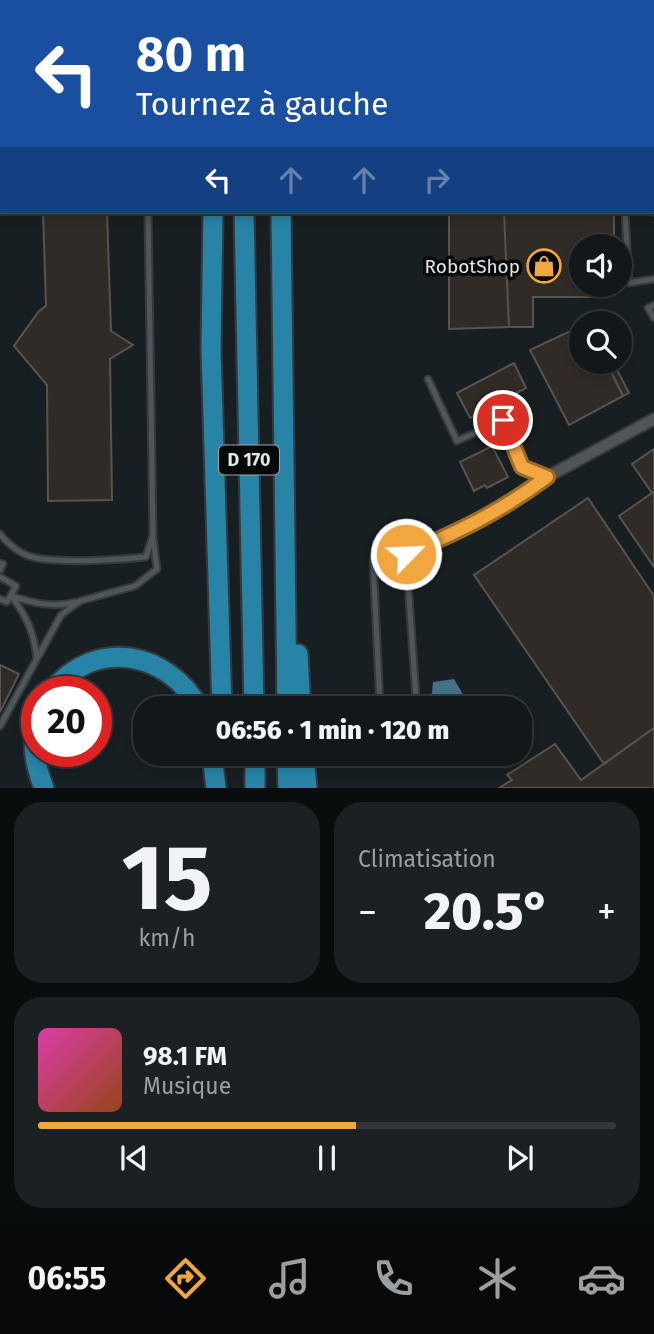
<!DOCTYPE html>
<html lang="fr">
<meta charset="utf-8">
<style>
body{margin:0;font-family:"Fira Sans",sans-serif;background:#1b2023;color:#f1f3f6;height:100vh;display:flex;flex-direction:column;font-size:26px;white-space:nowrap}
*{box-sizing:border-box;margin:0}
p{font-size:23px;color:#9c9fa2}
.icon{flex:none;width:38px;height:38px;fill:none;stroke:currentColor;stroke-width:2;stroke-linecap:round;stroke-linejoin:round}
.map{position:relative;height:788px;overflow:hidden}
.details{display:flex;flex-direction:column;gap:14px;padding:14px;background:#0a0d0e;flex:1}
.details>*{flex:none}
.top-card{position:absolute;left:0px;top:0px;width:654px;height:214px;box-shadow:0 4px 10px #0003,0 0 0 2px #313639;background:#1a4fa0;color:#fff;overflow:hidden}
.controls{position:absolute;left:569px;top:234px;display:grid;gap:14px}
.controls a{display:grid;place-items:center;width:63px;height:63px;border-radius:50%;background:#12171a;box-shadow:0 4px 10px #0003,0 0 0 2px #313639;font-size:35px}
.speed{position:absolute;left:21px;top:676px;display:flex;gap:14px;font-size:35px;font-weight:700;text-align:center}
.speed>*{display:grid;place-content:center;width:91px;height:91px;border-radius:50%;background:#12171a;box-shadow:0 4px 10px #0003,0 0 0 2px #313639;line-height:1}
.speed .limit{border:10px solid #d22;background:#fff;color:#111}
.pin{position:absolute;display:grid;place-items:center;width:60px;height:60px;color:#fff;margin:-30px;border:4px solid #fff;border-radius:50%;box-shadow:0 2px 7px #0007}
.me{position:absolute;width:77px;margin:-38px;rotate:66deg;stroke-linejoin:round;filter:drop-shadow(0 0 5px #0008)}
.turn{display:flex;align-items:center;gap:24px;height:147px;padding:0 21px;font-size:32px}
.turn .icon{width:91px;height:91px;stroke-width:2.5}
.turn b{display:block;font-size:49px;line-height:60px}
.lanes{display:flex;align-items:center;height:66px;padding:0 21px;background:#0003;justify-content:center;gap:35px;direction:ltr}
.lanes .off{opacity:.35}
.big{font-size:52px;font-weight:800;line-height:1.1}
.details .widget{flex:1;display:flex;flex-direction:column;justify-content:center;gap:10px;min-width:0;padding:0 24px;border-radius:28px;background:#1b2023}
.details .dial{align-items:center;gap:0}
.dial b{font-size:91px;line-height:1}
.song{display:flex;align-items:center;gap:21px}
.cover{width:84px;height:84px;border-radius:10px;background:linear-gradient(135deg,hsl(320 70% 55%),hsl(20 70% 35%))}
.played{height:7px;border-radius:4px;background:linear-gradient(90deg,#f1a640 55%,#313639 55%)}
.keys{display:flex;justify-content:space-around;direction:ltr}
.heat{display:flex;justify-content:space-between;align-items:center;font-size:38px;direction:ltr}
.details .tiles{flex:1;display:grid;gap:14px;grid-template-columns:1fr 1fr}
.widget:last-child{grid-column:span 2}
.trip{position:absolute;left:133px;top:696px;width:399px;height:70px;border-radius:28px;background:#12171a;box-shadow:0 4px 10px #0003,0 0 0 2px #313639;font-weight:800;line-height:70px;text-align:center}
.dock{display:flex;height:112px;justify-content:space-around;align-items:center;background:#07090a;color:#9c9fa2}
.dock .icon{width:49px;height:49px}
.dock .active{color:#f1a640}
.dock b{font-size:32px;color:#f1f3f6}
.map>svg:first-child{display:block}
</style>
<div class="map">
<svg width="654" height="788" viewBox="0 0 654 788">
<rect width="100%" height="100%" fill="#181f22"/>
<path fill="#437186" d="M 454,679 L 468,703 L 468,709 L 416,709 L 432,693 L 433,682 Z"/>
<path fill="#302b26" stroke="#59534d" stroke-width="2" d="M 439,0 L 600,0 L 600,2 L 439,2 Z
M 43,212 L 107,212 L 111,331 L 133,345 L 110,359 L 112,500 L 48,501 L 47,385 L 14,346 L 39,311 L 46,306 Z
M 449,212 L 504,212 L 509,327 L 449,329 Z
M 504,212 L 614,212 L 614,245 L 606,245 L 605,241 L 594,242 L 594,247 L 581,247 L 581,285 L 595,285 L 595,297 L 533,297 L 533,327 L 509,327 Z
M 581,326 L 581,362 L 606,362 L 623,396 L 569,425 L 530,350 Z
M 613,362 L 629,393 L 623,396 L 607,363 Z
M 514,363 L 526,388 L 470,418 L 457,393 Z
M 492,446 L 508,477 L 487,488 L 485,485 L 474,491 L 460,462 Z
M 654,449 L 654,567 L 619,516 L 652,493 L 632,464 Z
M 588,498 L 654,596 L 654,728 L 604,764 L 474,575 Z
M 0,665 L 19,674 L 0,712 Z
M 654,728 L 654,788 L 499,788 L 512,780 L 507,775 L 555,744 L 581,780 Z"/>
<g fill="none" stroke-linecap="round" stroke-linejoin="round">
<defs>
<path id="service" d="M 373,0 L 373,2
M 653,27 L 654,27
M 0,67 L 2,65
M 653,140 L 654,140
M 625,212 L 629,283 L 654,279
M 654,305 L 648,308 L 654,318
M 428,379 L 457,441 L 503,420 L 522,467 L 547,477
M 0,534 C 9,545 21,555 36,558 C 67,563 114,560 146,557 L 153,535 L 148,212
M 406,554 L 416,698 L 409,704 L 380,705 L 373,560 C 437,552 496,515 547,477
M 0,563 L 3,564 L 0,570
M 0,577 L 16,586 L 7,602 L 0,599
M 37,659 C 34,633 27,616 11,596 C 34,603 52,608 76,602
M 0,726 L 61,615 L 80,601 L 135,586 L 157,569 L 153,538"/>
<path id="minor" d="M 636,0 L 636,2
M 653,206 L 654,210
M 547,477 L 654,419"/>
<path id="primary" d="M 0,2 L 2,0"/>
<path id="trunk" d="M 153,0 L 155,2
M 218,0 L 218,2
M 238,0 L 238,2
M 275,0 L 275,2
M 213,212 L 211,350 L 222,709
M 244,212 L 254,709
M 281,212 L 287,709
M 298,654 L 301,709
M 52,691 C 95,637 168,651 200,709
M 37,721 C 31,745 35,765 44,788
M 212,754 L 216,788
M 255,754 L 255,788
M 287,754 L 288,788
M 304,754 L 307,788"/>
</defs>
<use href="#service" stroke="#353a3d" stroke-width="9"/>
<use href="#minor" stroke="#353a3d" stroke-width="14"/>
<use href="#primary" stroke="#353a3d" stroke-width="21"/>
<use href="#trunk" stroke="#353a3d" stroke-width="23"/>
<use href="#service" stroke="#4e565a" stroke-width="5"/>
<use href="#minor" stroke="#4e565a" stroke-width="10"/>
<use href="#primary" stroke="#317994" stroke-width="18"/>
<use href="#trunk" stroke="#2784a7" stroke-width="19"/>
</g>
<g fill="none" stroke-linecap="round" stroke-linejoin="round">
<defs>
<path id="route" d="M 406,554 C 460,531 500,512 547,477 L 522,467 L 503,420"/>
</defs>
<use href="#route" stroke="#9d6c2a" stroke-width="18"/>
<use href="#route" stroke="#f1a640" stroke-width="12"/>
</g>
<defs>
<symbol id="shop-ring" viewBox="-11 -11 22 22"><circle r="9.5" fill="#06080a" stroke="#f1a640" stroke-width="1.5"/><path d="M-5-2.5h2.3a2.7 3.5 0 0 1 5.4 0H5L5.5 6h-11ZM-1.5-2.5h3a1.5 2.3 0 0 0-3 0Z" fill="#f1a640"/></symbol>
</defs>
<g fill-rule="evenodd">
<use href="#shop-ring" x="525" y="247" width="38" height="38"/>
</g>
<g text-anchor="middle" dominant-baseline="central" stroke-width="7" stroke-linejoin="round" paint-order="stroke">
<rect fill="#06080a" stroke="#a0a4a7" stroke-width="2" x="219" y="445.5" width="60" height="29" rx="5"/>
<g font-size="18" font-weight="bold" fill="#e2e7ea">
<text x="249" y="460">D 170</text>
</g>
<g font-size="19" fill="#e2e7ea" stroke="#06080a" text-anchor="end">
<text x="520" y="266">RobotShop</text>
</g>
</g>
</svg>
<div class="controls">
<a><svg class="icon" aria-label="sound" viewBox="0 0 24 24"><path d="M4 9h4l5-4v14l-5-4H4zM17 9q2 3 0 6"/></svg></a>
<a><svg class="icon" aria-label="search" viewBox="0 0 24 24"><circle cx="10" cy="10" r="6"/><path d="M15 15l6 6"/></svg></a>
</div>
<div class="speed"><div class="limit">20</div></div>
<div class="pin" style="left:503px;top:420px;background:#d93025"><svg class="icon" aria-label="arrive" viewBox="0 0 24 24"><path d="M6 21V4h12l-3 4 3 4H6"/></svg></div>
<svg class="me" style="left:406px;top:554px" viewBox="-20 -20 40 40"><circle r="17" fill="#f1a640" stroke="#fff" stroke-width="3"/><path d="M0-11L8 9 0 5-8 9z" fill="#fff"/></svg>
<div class="trip">06:56 · 1 min · 120 m</div>
<div class="top-card">
<div class="turn"><svg class="icon" aria-label="left" viewBox="0 0 24 24"><path d="M17 20v-9H6M10 6l-5 5 5 5"/></svg><div><b>80 m</b>Tournez à gauche</div></div>
<div class="lanes"><svg class="icon" aria-label="left" viewBox="0 0 24 24"><path d="M17 20v-9H6M10 6l-5 5 5 5"/></svg><svg class="icon off" aria-label="ahead" viewBox="0 0 24 24"><path d="M12 20V5M6 11l6-6 6 6"/></svg><svg class="icon off" aria-label="ahead" viewBox="0 0 24 24"><path d="M12 20V5M6 11l6-6 6 6"/></svg><svg class="icon off" aria-label="right" viewBox="0 0 24 24"><path d="M7 20v-9h11M14 6l5 5-5 5"/></svg></div>
</div>
</div>
<section class="details">
<div class="tiles">
<div class="widget dial"><b>15</b><p>km/h</p></div>
<div class="widget"><p>Climatisation</p>
<div class="heat"><a>−</a><b class="big">20.5°</b><a>+</a></div>
</div>
<div class="widget">
<div class="song"><i class="cover"></i><div><b>98.1 FM</b><p>Musique</p></div></div>
<div class="played"></div>
<div class="keys"><svg class="icon" aria-label="previous" viewBox="0 0 24 24"><path d="M18 5L8 12l10 7zM5 5v14"/></svg><svg class="icon" aria-label="pause" viewBox="0 0 24 24"><path d="M8 5v14M16 5v14"/></svg><svg class="icon" aria-label="next" viewBox="0 0 24 24"><path d="M6 5l10 7-10 7zM19 5v14"/></svg></div>
</div>
</div>
</section>
<nav class="dock">
<b>06:55</b>
<svg class="icon active" aria-label="directions" viewBox="0 0 24 24"><path d="M12 3l9 9-9 9-9-9zM9 14v-3h6M13 9l2 2-2 2"/></svg>
<svg class="icon" aria-label="music" viewBox="0 0 24 24"><path d="M9 18V5l10-2v13"/><circle cx="6" cy="18" r="3"/><circle cx="16" cy="16" r="3"/></svg>
<svg class="icon" aria-label="phone" viewBox="0 0 24 24"><path d="M5 4h4l2 5-3 2q2 4 5 5l2-3 5 2v4C11 20 4 13 5 4z"/></svg>
<svg class="icon" aria-label="climate" viewBox="0 0 24 24"><path d="M12 3v18M4 7l16 10M4 17L20 7"/></svg>
<svg class="icon" aria-label="car" viewBox="0 0 24 24"><path d="M5 17H2v-5l4-1 3-4h7l3 4 3 1v5h-3M9 17h6M6 11h13"/><circle cx="7" cy="17" r="2"/><circle cx="17" cy="17" r="2"/></svg>
</nav>
